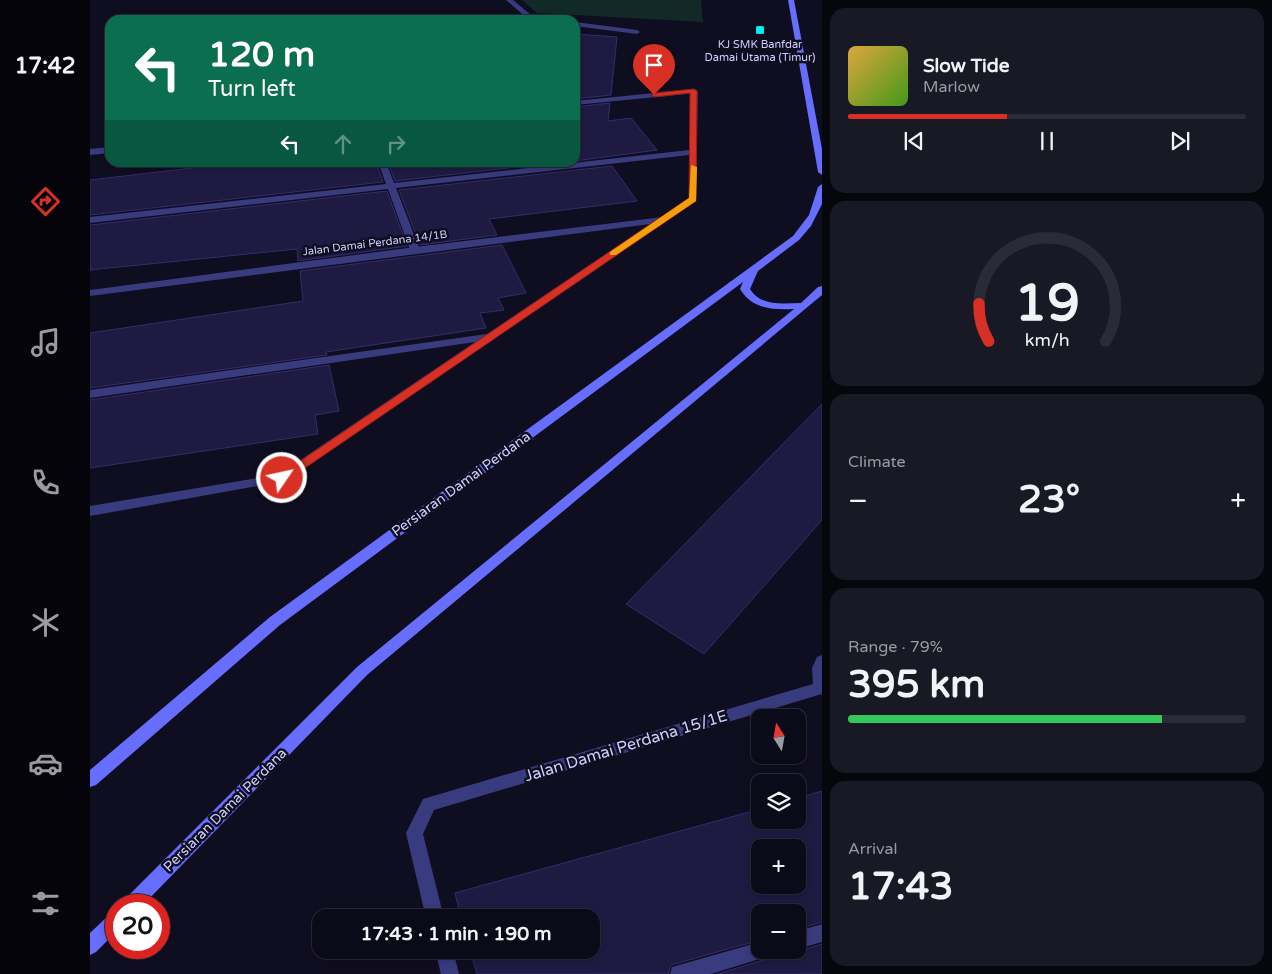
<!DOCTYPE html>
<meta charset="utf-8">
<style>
body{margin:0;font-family:"Varela Round",sans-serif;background:#191825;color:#f1f3f6;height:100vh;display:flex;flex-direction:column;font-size:19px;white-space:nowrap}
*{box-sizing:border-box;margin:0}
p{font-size:16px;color:#9a9aa2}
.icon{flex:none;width:28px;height:28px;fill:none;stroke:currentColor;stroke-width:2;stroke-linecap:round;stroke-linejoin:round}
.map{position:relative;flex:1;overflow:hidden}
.sheet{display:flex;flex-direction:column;gap:8px;padding:8px;background:#06060d;width:450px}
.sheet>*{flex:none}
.banner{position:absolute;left:15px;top:15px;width:475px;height:152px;border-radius:15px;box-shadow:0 2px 8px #0003,0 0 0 1px #2b2b37;background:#0b6e4f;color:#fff;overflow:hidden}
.needle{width:32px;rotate:349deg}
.tools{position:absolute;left:661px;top:709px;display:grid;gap:10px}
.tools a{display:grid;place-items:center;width:55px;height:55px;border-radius:10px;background:#0b0a18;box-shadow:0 2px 8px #0003,0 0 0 1px #2b2b37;font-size:25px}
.speed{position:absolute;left:15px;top:894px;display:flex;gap:10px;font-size:25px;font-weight:700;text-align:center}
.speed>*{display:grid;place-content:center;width:65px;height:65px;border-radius:50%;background:#0b0a18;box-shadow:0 2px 8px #0003,0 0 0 1px #2b2b37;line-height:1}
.speed .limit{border:8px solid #d22;background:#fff;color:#111}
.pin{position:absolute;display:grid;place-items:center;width:42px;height:42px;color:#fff;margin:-51px -21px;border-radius:50% 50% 50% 0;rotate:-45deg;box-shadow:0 0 5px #0007}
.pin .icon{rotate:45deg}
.me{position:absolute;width:55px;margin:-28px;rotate:56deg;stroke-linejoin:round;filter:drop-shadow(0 0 4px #0008)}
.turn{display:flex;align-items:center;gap:18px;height:105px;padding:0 20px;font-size:22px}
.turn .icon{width:65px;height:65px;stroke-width:2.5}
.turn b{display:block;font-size:35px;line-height:42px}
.lanes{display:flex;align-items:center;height:48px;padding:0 20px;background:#0003;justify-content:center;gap:25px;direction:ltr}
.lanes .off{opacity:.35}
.big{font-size:38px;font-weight:700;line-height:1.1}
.sheet .widget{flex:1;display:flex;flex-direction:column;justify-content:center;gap:8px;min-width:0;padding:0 18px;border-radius:15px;background:#191825}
.sheet .dial{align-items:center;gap:0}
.dial svg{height:130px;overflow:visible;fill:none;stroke:#2b2b37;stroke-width:7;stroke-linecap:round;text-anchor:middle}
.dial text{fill:#f1f3f6;stroke:none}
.song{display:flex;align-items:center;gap:15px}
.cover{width:60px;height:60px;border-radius:8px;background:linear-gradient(135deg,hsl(40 70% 55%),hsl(100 70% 35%))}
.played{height:5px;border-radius:2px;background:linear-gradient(90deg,#d93025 40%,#2b2b37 40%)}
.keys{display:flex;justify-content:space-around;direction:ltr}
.heat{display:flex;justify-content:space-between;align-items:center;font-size:28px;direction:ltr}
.charge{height:8px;border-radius:4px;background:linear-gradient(90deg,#34c759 79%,#2b2b37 0)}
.trip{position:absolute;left:222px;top:909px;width:288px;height:50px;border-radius:15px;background:#0b0a18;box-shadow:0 2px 8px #0003,0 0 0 1px #2b2b37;font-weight:700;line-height:50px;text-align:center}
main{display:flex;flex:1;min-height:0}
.dock{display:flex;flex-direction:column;width:90px;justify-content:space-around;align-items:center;background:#04040a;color:#9a9aa2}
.dock .icon{width:35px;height:35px}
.dock .on{color:#d93025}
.dock b{font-size:22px;color:#f1f3f6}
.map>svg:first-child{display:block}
</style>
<main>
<nav class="dock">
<b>17:42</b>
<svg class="icon on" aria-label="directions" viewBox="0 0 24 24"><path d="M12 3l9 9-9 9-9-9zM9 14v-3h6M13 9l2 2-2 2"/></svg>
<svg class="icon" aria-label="music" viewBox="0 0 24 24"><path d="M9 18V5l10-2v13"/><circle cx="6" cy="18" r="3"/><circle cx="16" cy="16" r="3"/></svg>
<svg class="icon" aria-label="phone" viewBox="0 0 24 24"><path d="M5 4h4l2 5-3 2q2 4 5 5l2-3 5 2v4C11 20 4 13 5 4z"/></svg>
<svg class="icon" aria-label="climate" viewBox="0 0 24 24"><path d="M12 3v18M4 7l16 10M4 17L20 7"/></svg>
<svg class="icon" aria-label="car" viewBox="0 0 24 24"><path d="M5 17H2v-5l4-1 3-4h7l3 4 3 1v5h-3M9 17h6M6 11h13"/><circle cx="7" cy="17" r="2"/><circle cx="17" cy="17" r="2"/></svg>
<svg class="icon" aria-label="filters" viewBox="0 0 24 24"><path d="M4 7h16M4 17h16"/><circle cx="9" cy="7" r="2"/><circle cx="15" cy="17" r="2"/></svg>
</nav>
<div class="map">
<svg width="732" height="974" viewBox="0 0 732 974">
<rect width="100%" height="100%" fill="#0f0d20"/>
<path fill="#112a28" d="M 432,0 L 611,0 L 613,22 L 447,13 Z"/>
<path fill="#1f1a41" stroke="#352c6c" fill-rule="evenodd" d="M 485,34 L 527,37 L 521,95 L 485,99 Z
M 520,103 L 518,121 L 541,118 L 567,150 L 485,161 L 485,107 Z
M 153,162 L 286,162 L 293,182 L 0,215 L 0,180 Z
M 298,162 L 470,162 L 305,181 Z
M 522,166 L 547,201 L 399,219 L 407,235 L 330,245 L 309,190 Z
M 297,191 L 317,246 L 208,261 L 207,249 L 0,270 L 0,225 Z
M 412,245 L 436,293 L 408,298 L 414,310 L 390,313 L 396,328 L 236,352 L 237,355 L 0,388 L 0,333 L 213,301 L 210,271 Z
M 239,365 L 249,411 L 225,415 L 228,434 L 0,468 L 0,400 Z
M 732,404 L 732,520 L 614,654 L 536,604 Z
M 732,791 L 732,922 L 708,929 L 708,912 L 670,912 L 670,940 L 581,965 L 578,974 L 387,974 L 380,950 L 501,950 L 501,918 L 371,918 L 365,893 L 670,809 L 670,820 L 708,820 L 708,798 ZM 670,848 L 708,848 L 708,885 L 670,885 Z
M 732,944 L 732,974 L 627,974 L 680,958 L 684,950 L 709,951 Z"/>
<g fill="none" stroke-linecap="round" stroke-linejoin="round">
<path fill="#393b7f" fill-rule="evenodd" d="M 416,0 L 423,0 L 441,15 L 461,20 L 437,18 Z
M 485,22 L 547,30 L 550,32 L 547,34 L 485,26 Z
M 601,89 L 608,91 L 606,201 L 196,481 L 192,482 L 186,478 L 188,475 L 385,342 L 0,398 L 0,390 L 397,334 L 599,198 L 599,155 L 306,188 L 330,250 L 325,253 L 320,250 L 298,189 L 0,223 L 0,217 L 296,184 L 288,162 L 296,162 L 304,183 L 599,150 Z
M 732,924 L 732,942 L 708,949 L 708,931 Z
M 670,942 L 670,950 L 682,950 L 679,956 L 621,974 L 580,974 L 582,967 L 589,965 Z"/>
<path fill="#393b7f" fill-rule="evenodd" d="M 604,89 L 608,91 L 607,93 L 485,105 L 485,101 Z
M 20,147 L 20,153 L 0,155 L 0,149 Z
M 573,217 L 576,218 L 576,222 L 0,296 L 0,290 L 325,247 Z
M 192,474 L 198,478 L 196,481 L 0,516 L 0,506 Z
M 732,655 L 732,694 L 344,810 L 333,834 L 354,918 L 336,918 L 316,833 L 333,799 L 723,684 L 722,668 L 727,657 Z
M 345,950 L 363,950 L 369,974 L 351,974 Z"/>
<path fill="#676dfc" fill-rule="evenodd" d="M 698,0 L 704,0 L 732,149 L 732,175 L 728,172 Z
M 732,184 L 732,204 L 721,226 L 709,240 L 668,271 L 660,289 C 671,307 693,303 711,303 L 728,287 L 732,286 L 732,295 L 277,675 L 53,905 L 32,905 L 35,899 L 267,667 L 704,309 C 682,310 662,309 650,289 L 653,282 L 190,625 L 6,785 L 0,787 L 0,770 L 180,617 L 703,236 L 719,215 L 728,187 Z
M 26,911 L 26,932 L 6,952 L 0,955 L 0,933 L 20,914 Z"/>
</g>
<path fill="#d93025" stroke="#8d1f18" d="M 604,89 L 607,91 L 606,201 L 196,481 L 188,481 L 187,478 L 188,476 L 599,198 L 600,93 L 564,97 L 561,95 L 564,93 Z"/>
<path fill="#f59e0b" d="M 601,165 L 607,167 L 606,201 L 526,255 L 520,255 L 520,252 L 599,198 Z"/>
<rect fill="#05ebf3" stroke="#0f0d20" stroke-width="2" x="665" y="25" width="10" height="10" rx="2.5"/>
<g text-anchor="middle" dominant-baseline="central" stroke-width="5" stroke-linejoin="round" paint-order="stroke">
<g font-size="11" fill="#d0cefe" stroke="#0f0d20">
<text x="670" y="44">KJ SMK Banfdar<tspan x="670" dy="13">Damai Utama (Timur)</tspan></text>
</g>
<g font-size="11" fill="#d0cefe" stroke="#0f0d20">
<text transform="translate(285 243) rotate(-7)">Jalan Damai Perdana 14/1B</text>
</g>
<g font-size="14" fill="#d0cefe" stroke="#0f0d20">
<text transform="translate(371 484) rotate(-36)">Persiaran Damai Perdana</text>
<text transform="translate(135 810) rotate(-45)">Persiaran Damai Perdana</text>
</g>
<g font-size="16" fill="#d0cefe" stroke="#0f0d20">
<text transform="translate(536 746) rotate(-17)">Jalan Damai Perdana 15/1E</text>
</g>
</g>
</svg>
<div class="tools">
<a><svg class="needle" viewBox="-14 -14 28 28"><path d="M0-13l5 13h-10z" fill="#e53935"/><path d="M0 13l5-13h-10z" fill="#9a9aa2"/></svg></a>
<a><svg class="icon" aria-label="layers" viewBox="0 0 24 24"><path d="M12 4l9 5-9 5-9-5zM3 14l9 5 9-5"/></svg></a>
<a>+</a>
<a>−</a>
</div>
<div class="speed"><div class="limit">20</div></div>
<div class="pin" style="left:564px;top:95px;background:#d93025"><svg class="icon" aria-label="arrive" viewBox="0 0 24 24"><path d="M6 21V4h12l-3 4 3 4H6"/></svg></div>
<svg class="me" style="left:192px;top:478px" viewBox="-20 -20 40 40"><circle r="17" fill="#d93025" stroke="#fff" stroke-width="3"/><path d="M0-11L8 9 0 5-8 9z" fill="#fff"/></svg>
<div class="trip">17:43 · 1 min · 190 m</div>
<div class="banner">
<div class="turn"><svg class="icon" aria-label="left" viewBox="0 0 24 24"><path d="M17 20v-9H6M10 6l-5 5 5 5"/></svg><div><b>120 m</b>Turn left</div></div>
<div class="lanes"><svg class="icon" aria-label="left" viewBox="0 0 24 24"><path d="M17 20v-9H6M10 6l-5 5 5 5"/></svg><svg class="icon off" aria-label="ahead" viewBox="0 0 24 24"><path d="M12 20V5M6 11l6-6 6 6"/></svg><svg class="icon off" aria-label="right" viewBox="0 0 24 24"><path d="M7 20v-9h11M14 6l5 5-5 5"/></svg></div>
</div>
</div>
<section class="sheet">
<div class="widget">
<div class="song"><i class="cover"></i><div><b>Slow Tide</b><p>Marlow</p></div></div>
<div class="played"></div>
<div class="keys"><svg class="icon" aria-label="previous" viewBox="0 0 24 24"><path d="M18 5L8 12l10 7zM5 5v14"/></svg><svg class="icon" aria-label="pause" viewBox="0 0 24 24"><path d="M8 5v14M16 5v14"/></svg><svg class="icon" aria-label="next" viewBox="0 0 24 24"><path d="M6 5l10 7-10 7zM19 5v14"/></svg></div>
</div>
<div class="widget dial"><svg viewBox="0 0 100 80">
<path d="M14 69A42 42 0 1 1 86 69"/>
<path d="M14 69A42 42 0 0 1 8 46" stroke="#d93025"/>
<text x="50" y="56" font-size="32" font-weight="700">19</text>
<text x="50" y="72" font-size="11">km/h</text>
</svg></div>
<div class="widget"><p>Climate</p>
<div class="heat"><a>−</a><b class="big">23°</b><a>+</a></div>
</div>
<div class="widget"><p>Range · 79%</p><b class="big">395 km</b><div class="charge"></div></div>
<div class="widget"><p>Arrival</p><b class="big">17:43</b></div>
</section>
</main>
